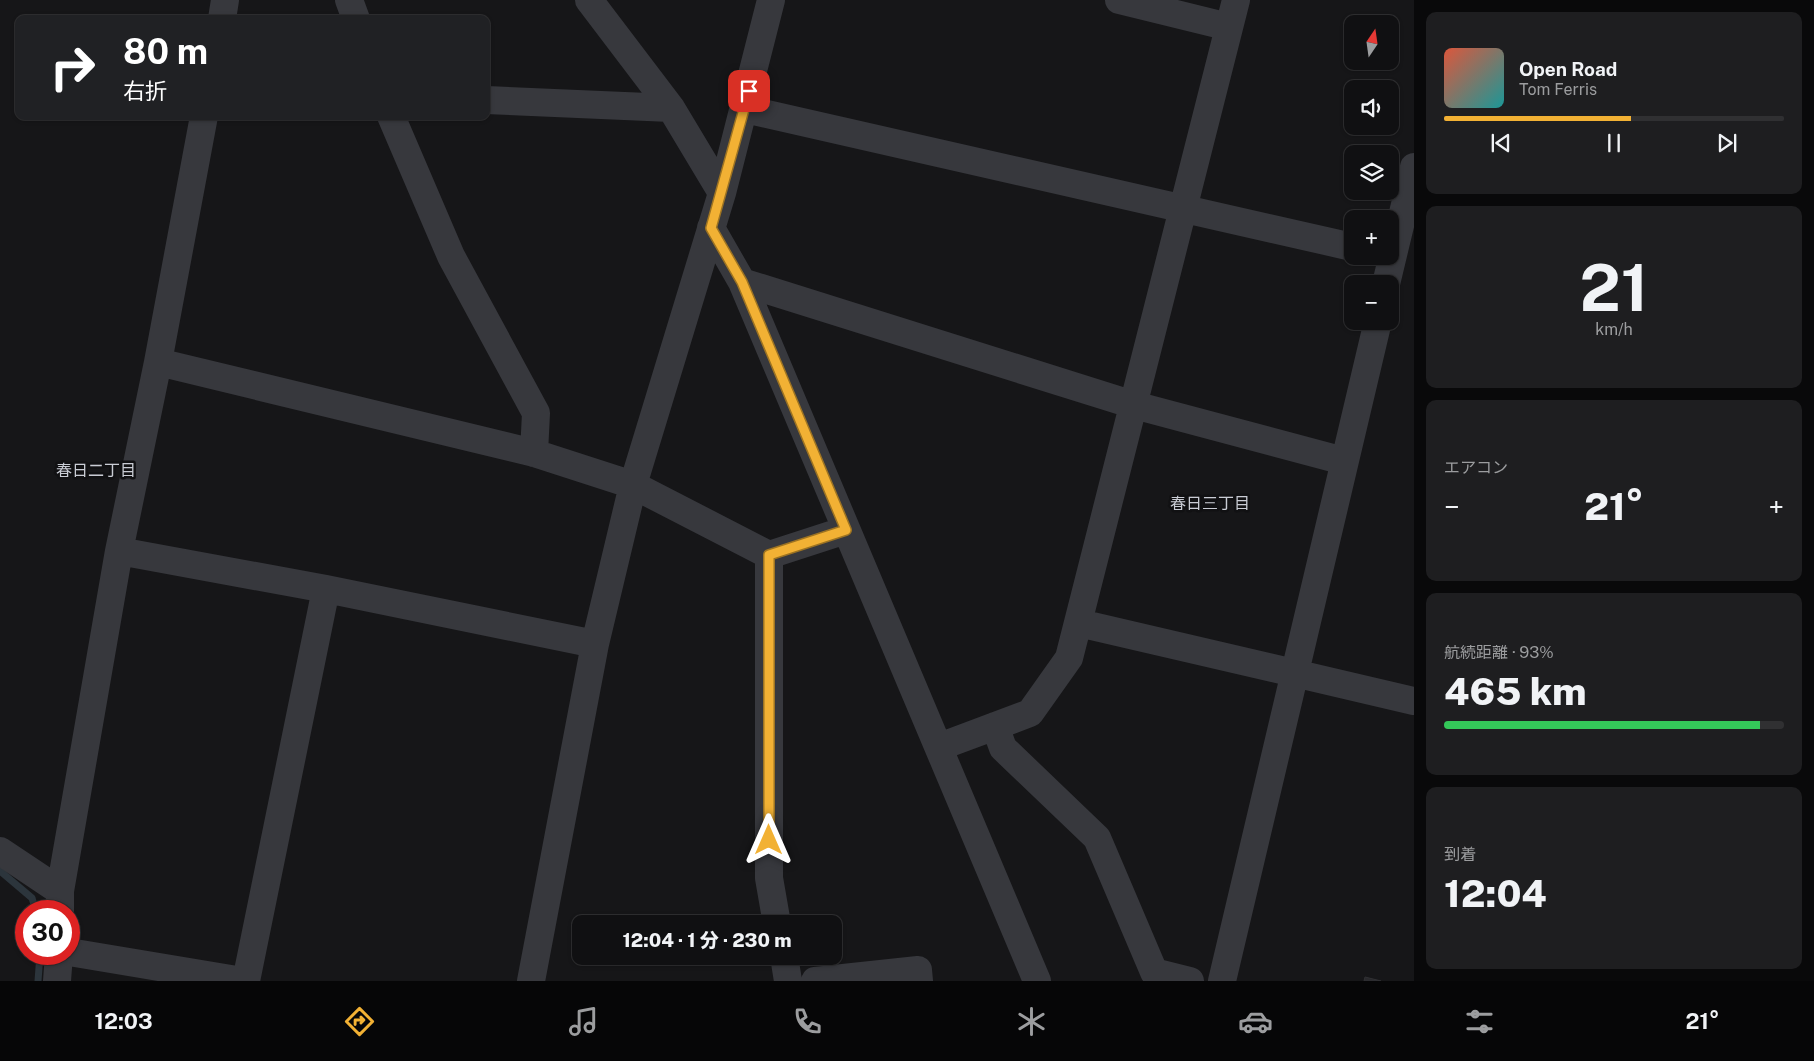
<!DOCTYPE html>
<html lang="ja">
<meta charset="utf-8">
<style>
body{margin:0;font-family:"Public Sans","Noto Sans JP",sans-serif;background:#1e1e20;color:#f1f3f6;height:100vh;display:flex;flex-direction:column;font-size:19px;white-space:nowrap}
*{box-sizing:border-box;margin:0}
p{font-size:16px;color:#9c9d9f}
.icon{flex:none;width:28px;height:28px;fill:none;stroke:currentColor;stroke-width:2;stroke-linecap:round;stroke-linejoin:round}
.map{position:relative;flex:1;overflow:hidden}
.sheet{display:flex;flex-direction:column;gap:12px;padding:12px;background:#09090a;width:400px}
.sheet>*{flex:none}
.top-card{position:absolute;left:15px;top:15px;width:475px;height:105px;border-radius:10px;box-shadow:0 1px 4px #0004,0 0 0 1px #303032;background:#202124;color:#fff;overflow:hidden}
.needle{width:32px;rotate:13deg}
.tools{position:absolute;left:1344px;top:15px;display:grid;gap:10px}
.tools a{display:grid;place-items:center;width:55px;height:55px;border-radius:10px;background:#101012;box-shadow:0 1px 4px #0004,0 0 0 1px #303032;font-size:25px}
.speed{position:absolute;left:15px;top:900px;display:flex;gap:10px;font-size:25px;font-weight:700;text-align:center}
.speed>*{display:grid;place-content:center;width:65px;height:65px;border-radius:50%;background:#101012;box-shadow:0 1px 4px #0004,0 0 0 1px #303032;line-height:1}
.speed .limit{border:8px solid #d22;background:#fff;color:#111}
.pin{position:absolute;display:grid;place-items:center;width:42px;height:42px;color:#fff;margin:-21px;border-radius:10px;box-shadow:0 2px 8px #0006}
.me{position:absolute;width:55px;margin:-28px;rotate:0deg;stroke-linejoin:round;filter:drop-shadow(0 0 4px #0008)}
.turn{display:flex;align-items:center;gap:18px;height:105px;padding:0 25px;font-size:22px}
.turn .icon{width:65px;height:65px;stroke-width:2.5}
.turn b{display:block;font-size:35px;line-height:42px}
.big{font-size:38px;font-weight:800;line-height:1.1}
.sheet .card{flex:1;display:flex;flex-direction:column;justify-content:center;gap:8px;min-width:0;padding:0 18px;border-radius:10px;background:#1e1e20}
.sheet .dial{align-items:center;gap:0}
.dial b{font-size:65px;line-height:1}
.song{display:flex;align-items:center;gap:15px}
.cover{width:60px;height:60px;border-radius:8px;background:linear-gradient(135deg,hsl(10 70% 55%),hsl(180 70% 35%))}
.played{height:5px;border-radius:2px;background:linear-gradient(90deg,#f2b134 55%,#303032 55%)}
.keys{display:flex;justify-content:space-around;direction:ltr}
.heat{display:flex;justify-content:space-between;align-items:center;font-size:28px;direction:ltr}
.charge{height:8px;border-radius:4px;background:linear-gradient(90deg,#34c759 93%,#303032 0)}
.trip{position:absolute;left:572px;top:915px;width:270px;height:50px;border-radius:10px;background:#101012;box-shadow:0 1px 4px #0004,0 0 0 1px #303032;font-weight:800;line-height:50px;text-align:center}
.tab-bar{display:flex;height:80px;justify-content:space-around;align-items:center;background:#060607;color:#9c9d9f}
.tab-bar .icon{width:35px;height:35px}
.tab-bar .current{color:#f2b134}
.tab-bar b{font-size:22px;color:#f1f3f6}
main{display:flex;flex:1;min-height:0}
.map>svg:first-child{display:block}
</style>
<main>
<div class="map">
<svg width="1414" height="981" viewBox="0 0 1414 981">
<rect width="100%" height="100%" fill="#161618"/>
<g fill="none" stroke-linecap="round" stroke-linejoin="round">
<path stroke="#2c353c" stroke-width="7" d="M 0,871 L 32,898 L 36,911
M 38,981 L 40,954"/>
</g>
<path fill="#29292c" stroke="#303034" d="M 1365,977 L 1381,981 L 1364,981 Z"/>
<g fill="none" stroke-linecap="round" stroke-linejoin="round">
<path stroke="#37383d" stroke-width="28" d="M 349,0 L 356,19
M 589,0 L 671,108 L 722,193
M 1119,0 L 1229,27
M 222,19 L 225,0
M 486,100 L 671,108
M 745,109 L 1352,247
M 391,116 L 451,256 L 536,413 L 534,453
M 711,228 L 742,282 L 1037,981
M 742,282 L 1134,405 L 1344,461
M 1386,284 L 1414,167
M 158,362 L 534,453 L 633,485 L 769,555 L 846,530
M 119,551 L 326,589 L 595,644
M 769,555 L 769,878 L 777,924
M 1079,623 L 1414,701
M 995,726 L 1003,748 L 1097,838 L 1154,972 L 1190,981
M 939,747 L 1030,713 L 1069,658 L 1236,0
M 0,851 L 60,891
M 60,911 L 60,891 L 119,551 L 158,362 L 204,116
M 69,952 L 243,981
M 784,956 L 788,981
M 57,981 L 59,954
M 246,981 L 326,589
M 531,981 L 595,644 L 633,485 L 722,193 L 771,0
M 815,981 L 918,970 L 919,981
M 1222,981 L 1378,321"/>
</g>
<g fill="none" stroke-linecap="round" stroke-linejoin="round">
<defs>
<path id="route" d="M 749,91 L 711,228 L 742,282 L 846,530 L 769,555 L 769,840"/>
</defs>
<use href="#route" stroke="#9d7322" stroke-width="12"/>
<use href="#route" stroke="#f2b134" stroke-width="9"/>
</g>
<g text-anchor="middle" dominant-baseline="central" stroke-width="5" stroke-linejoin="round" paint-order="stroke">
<g font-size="16" fill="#c9ccd4" stroke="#111113">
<text x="96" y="470">春日二丁目</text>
<text x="1210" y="503">春日三丁目</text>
</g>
</g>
</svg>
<div class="tools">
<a><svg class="needle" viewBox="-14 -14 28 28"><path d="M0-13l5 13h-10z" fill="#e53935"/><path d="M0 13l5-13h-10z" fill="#9c9d9f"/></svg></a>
<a><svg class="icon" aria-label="sound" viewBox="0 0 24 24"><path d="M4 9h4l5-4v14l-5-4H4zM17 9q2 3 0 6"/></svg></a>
<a><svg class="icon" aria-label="layers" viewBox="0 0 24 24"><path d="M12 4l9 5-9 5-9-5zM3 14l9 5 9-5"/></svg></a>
<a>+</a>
<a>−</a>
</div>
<div class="speed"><div class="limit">30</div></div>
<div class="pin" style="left:749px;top:91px;background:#d93025"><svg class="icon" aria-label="arrive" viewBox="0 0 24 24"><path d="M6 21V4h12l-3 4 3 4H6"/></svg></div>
<svg class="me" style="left:769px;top:840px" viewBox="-20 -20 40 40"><path d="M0-17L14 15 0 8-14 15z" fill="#f2b134" stroke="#fff" stroke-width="4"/></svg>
<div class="trip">12:04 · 1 分 · 230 m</div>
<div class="top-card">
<div class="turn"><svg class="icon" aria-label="right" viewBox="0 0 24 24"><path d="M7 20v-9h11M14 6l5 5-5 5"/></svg><div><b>80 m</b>右折</div></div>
</div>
</div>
<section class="sheet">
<div class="card">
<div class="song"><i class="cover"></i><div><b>Open Road</b><p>Tom Ferris</p></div></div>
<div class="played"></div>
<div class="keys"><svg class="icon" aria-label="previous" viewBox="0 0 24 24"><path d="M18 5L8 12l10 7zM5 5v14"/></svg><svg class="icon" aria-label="pause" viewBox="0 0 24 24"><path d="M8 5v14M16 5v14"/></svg><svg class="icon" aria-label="next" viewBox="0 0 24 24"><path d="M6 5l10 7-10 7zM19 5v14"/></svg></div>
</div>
<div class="card dial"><b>21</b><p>km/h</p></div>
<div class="card"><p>エアコン</p>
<div class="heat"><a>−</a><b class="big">21°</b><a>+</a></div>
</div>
<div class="card"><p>航続距離 · 93%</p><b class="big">465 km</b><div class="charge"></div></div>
<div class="card"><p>到着</p><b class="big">12:04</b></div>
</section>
</main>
<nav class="tab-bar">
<b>12:03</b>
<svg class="icon current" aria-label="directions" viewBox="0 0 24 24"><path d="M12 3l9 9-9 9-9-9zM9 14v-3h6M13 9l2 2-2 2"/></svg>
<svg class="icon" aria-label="music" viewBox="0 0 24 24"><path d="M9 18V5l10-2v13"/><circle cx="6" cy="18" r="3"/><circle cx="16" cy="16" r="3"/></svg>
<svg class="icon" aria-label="phone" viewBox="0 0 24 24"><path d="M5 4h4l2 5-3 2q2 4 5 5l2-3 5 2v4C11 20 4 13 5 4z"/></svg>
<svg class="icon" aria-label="climate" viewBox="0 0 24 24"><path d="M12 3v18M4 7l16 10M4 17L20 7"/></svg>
<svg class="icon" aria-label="car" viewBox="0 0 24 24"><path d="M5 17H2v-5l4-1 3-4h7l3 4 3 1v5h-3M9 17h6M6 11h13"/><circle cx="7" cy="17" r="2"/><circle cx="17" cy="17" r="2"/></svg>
<svg class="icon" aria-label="filters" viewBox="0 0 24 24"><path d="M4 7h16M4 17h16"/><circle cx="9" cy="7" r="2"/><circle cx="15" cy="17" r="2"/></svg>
<b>21°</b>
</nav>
